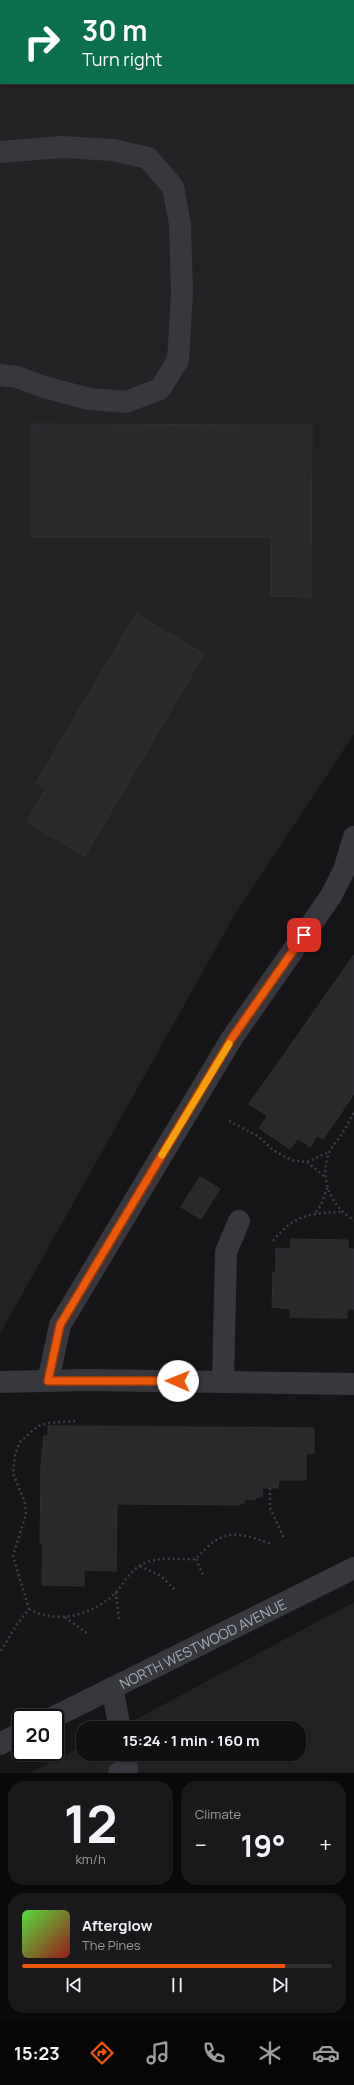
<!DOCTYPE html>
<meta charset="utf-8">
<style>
body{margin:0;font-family:Manrope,sans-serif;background:#19191b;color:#f1f3f6;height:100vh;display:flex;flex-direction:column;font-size:15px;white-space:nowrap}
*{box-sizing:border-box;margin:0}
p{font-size:13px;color:#9c9d9f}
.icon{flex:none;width:22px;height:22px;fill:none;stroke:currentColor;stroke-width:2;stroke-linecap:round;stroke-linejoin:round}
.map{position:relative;height:1773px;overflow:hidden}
.side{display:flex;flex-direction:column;gap:8px;padding:8px;background:#09090a;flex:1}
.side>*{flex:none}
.banner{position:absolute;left:0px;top:0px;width:354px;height:84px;box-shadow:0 1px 3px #0004,0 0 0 1px #303032;background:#0b6e4f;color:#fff;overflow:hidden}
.speed{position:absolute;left:12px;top:1709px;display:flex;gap:8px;font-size:20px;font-weight:700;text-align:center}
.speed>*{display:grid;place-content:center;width:52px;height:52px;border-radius:50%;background:#101012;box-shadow:0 1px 3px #0004,0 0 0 1px #303032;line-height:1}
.speed .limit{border:2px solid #111;border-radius:6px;background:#fff;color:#111}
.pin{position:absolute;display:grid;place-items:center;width:34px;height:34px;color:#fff;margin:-17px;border-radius:8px;box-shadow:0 2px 6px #0006}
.me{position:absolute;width:44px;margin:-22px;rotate:271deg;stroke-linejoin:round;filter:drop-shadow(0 0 3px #0008)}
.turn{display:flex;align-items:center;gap:14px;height:84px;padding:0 16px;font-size:18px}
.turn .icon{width:52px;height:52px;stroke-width:2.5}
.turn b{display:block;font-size:28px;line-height:34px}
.big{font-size:30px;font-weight:700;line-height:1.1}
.side .card{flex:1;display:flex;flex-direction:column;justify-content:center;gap:6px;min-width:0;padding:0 14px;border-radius:16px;background:#19191b}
.side .dial{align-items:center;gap:0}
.dial b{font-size:52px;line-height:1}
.song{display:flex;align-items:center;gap:12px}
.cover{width:48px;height:48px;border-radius:6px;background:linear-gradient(135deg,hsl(110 70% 55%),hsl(0 70% 35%))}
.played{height:4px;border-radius:2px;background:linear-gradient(90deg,#ea580c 85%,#303032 85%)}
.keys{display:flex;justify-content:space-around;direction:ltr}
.heat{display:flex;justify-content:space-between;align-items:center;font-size:22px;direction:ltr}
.side .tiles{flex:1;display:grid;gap:8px;grid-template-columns:1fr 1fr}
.card:last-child{grid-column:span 2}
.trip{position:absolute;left:76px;top:1721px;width:230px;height:40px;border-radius:16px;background:#101012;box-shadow:0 1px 3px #0004,0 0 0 1px #303032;font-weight:700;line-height:40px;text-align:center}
.tab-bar{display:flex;height:64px;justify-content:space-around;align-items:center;background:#060607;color:#9c9d9f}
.tab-bar .icon{width:28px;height:28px}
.tab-bar .current{color:#ea580c}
.tab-bar b{font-size:18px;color:#f1f3f6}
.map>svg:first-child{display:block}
</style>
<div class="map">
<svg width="354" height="1773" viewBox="0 0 354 1773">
<rect width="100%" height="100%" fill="#161618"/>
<path fill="#222225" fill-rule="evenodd" d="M 0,0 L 354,0 L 354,734 L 234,916 L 0,1334 ZM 1,1 L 353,1 L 353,83 L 1,83 Z
M 354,1602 L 354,1773 L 30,1773 L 83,1746 L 83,1754 L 299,1754 L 299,1728 L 120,1728 Z"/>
<path fill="#29292c" stroke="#303034" d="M 32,424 L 312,425 L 311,597 L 271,596 L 271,537 L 32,537 Z
M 136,614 L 204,654 L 85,856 L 27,822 L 46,788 L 36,783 Z
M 354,955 L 354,1094 L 323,1139 L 317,1136 L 310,1147 L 298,1138 L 290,1149 L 259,1128 L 268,1116 L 249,1104 Z
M 200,1177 L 220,1189 L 201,1219 L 181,1207 Z
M 291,1239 L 348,1240 L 348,1249 L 354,1249 L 354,1309 L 347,1309 L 347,1318 L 290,1317 L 290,1309 L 272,1307 L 273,1272 L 276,1273 L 276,1249 L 291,1249 Z
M 48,1426 L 314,1428 L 314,1453 L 306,1453 L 306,1480 L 279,1480 L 278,1488 L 262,1488 L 262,1497 L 256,1497 L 256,1499 L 244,1499 L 244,1503 L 239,1503 L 239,1505 L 117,1504 L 116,1571 L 84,1570 L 84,1586 L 42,1585 L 43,1544 L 40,1544 L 41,1465 L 44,1436 L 48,1436 Z"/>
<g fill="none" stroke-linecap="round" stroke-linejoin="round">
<path stroke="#3d3f44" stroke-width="2.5" stroke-dasharray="2 3" stroke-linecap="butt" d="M 354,1113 C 350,1119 347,1126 343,1132 C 339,1139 332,1145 329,1153 C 319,1178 331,1207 354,1220
M 229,1121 L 258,1136 L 273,1150 L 291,1160 L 307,1162 L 329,1152
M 307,1162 L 325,1177
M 316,1212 L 321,1205 L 327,1188
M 273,1241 C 294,1214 312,1213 343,1212
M 270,1488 L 270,1508 L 284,1538
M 196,1559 L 204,1577
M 140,1566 L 161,1576 L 176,1591
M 116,1592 L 119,1619
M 29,1609 C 55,1624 89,1616 111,1597 C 124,1586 128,1570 145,1563 C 161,1556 178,1560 196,1559 C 222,1528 236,1531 271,1544
M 65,1617 L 88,1634
M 1,1651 L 17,1624 L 29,1609 L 13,1556 L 26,1514 L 25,1503 L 13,1473 L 15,1454 L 20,1442 L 38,1426 L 49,1423 L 76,1421"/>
<g stroke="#37383d" stroke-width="22">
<path d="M 17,1 L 17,0"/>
<path d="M 170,1 L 171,0"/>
<path d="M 0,46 L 1,46"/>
<path d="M 0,152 L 62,147 L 113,150 L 148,158 L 173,187 L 180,224 L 182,293 L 178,360 L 160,389 L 126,402 L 89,399 L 44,387 L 17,377 L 0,375"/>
<path d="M 48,1381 L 60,1325 L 232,1038 L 331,896 L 344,870 L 354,837"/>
<path d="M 0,1382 L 87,1380 L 354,1384"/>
<path d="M 223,1382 L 226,1252 L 239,1221"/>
<path d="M 112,1688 L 120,1728"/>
<path id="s1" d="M 52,1718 L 354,1568"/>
<path d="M 0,1744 L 21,1733"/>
<path d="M 119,1773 L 127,1770 L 125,1754"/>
</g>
</g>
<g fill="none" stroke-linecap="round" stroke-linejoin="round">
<defs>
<path id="route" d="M 178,1381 L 48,1381 L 60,1325 L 232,1038 L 304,935"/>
</defs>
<use href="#route" stroke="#983908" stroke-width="10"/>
<use href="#route" stroke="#ea580c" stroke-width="7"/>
<path stroke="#f59e0b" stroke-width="7" d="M 162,1155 L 229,1044"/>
</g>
<g text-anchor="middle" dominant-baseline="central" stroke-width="4" stroke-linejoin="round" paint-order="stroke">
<g font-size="14" fill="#a8adb8" stroke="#111113">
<text stroke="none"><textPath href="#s1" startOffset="168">NORTH WESTWOOD AVENUE</textPath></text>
</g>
</g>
</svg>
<div class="speed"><div class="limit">20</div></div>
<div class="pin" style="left:304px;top:935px;background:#d93025"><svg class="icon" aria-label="arrive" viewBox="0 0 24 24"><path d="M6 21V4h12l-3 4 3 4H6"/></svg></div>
<svg class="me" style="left:178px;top:1381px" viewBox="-20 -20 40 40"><circle r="19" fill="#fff"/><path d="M0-13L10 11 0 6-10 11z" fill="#ea580c"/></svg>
<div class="trip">15:24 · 1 min · 160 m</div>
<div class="banner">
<div class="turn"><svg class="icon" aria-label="right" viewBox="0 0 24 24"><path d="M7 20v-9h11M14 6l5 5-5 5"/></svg><div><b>30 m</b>Turn right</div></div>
</div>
</div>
<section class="side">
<div class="tiles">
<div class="card dial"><b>12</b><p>km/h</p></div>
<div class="card"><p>Climate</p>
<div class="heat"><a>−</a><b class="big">19°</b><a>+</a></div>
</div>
<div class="card">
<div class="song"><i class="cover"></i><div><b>Afterglow</b><p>The Pines</p></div></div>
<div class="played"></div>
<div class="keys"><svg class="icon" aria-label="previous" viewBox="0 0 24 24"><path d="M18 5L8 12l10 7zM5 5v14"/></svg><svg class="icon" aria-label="pause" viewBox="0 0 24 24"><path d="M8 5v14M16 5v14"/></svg><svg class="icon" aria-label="next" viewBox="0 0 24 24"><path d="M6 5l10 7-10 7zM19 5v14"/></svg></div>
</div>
</div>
</section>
<nav class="tab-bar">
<b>15:23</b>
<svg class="icon current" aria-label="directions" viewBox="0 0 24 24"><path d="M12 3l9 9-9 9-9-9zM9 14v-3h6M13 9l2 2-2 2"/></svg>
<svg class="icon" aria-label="music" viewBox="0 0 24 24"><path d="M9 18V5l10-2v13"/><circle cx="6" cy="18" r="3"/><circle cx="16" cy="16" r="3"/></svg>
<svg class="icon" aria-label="phone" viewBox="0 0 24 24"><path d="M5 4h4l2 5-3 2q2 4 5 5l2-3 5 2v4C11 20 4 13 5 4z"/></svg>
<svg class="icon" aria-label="climate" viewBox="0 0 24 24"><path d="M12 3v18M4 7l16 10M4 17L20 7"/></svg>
<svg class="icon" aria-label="car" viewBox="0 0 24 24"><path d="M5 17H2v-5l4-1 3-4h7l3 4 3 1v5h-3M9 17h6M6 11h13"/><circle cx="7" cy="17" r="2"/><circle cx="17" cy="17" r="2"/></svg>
</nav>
